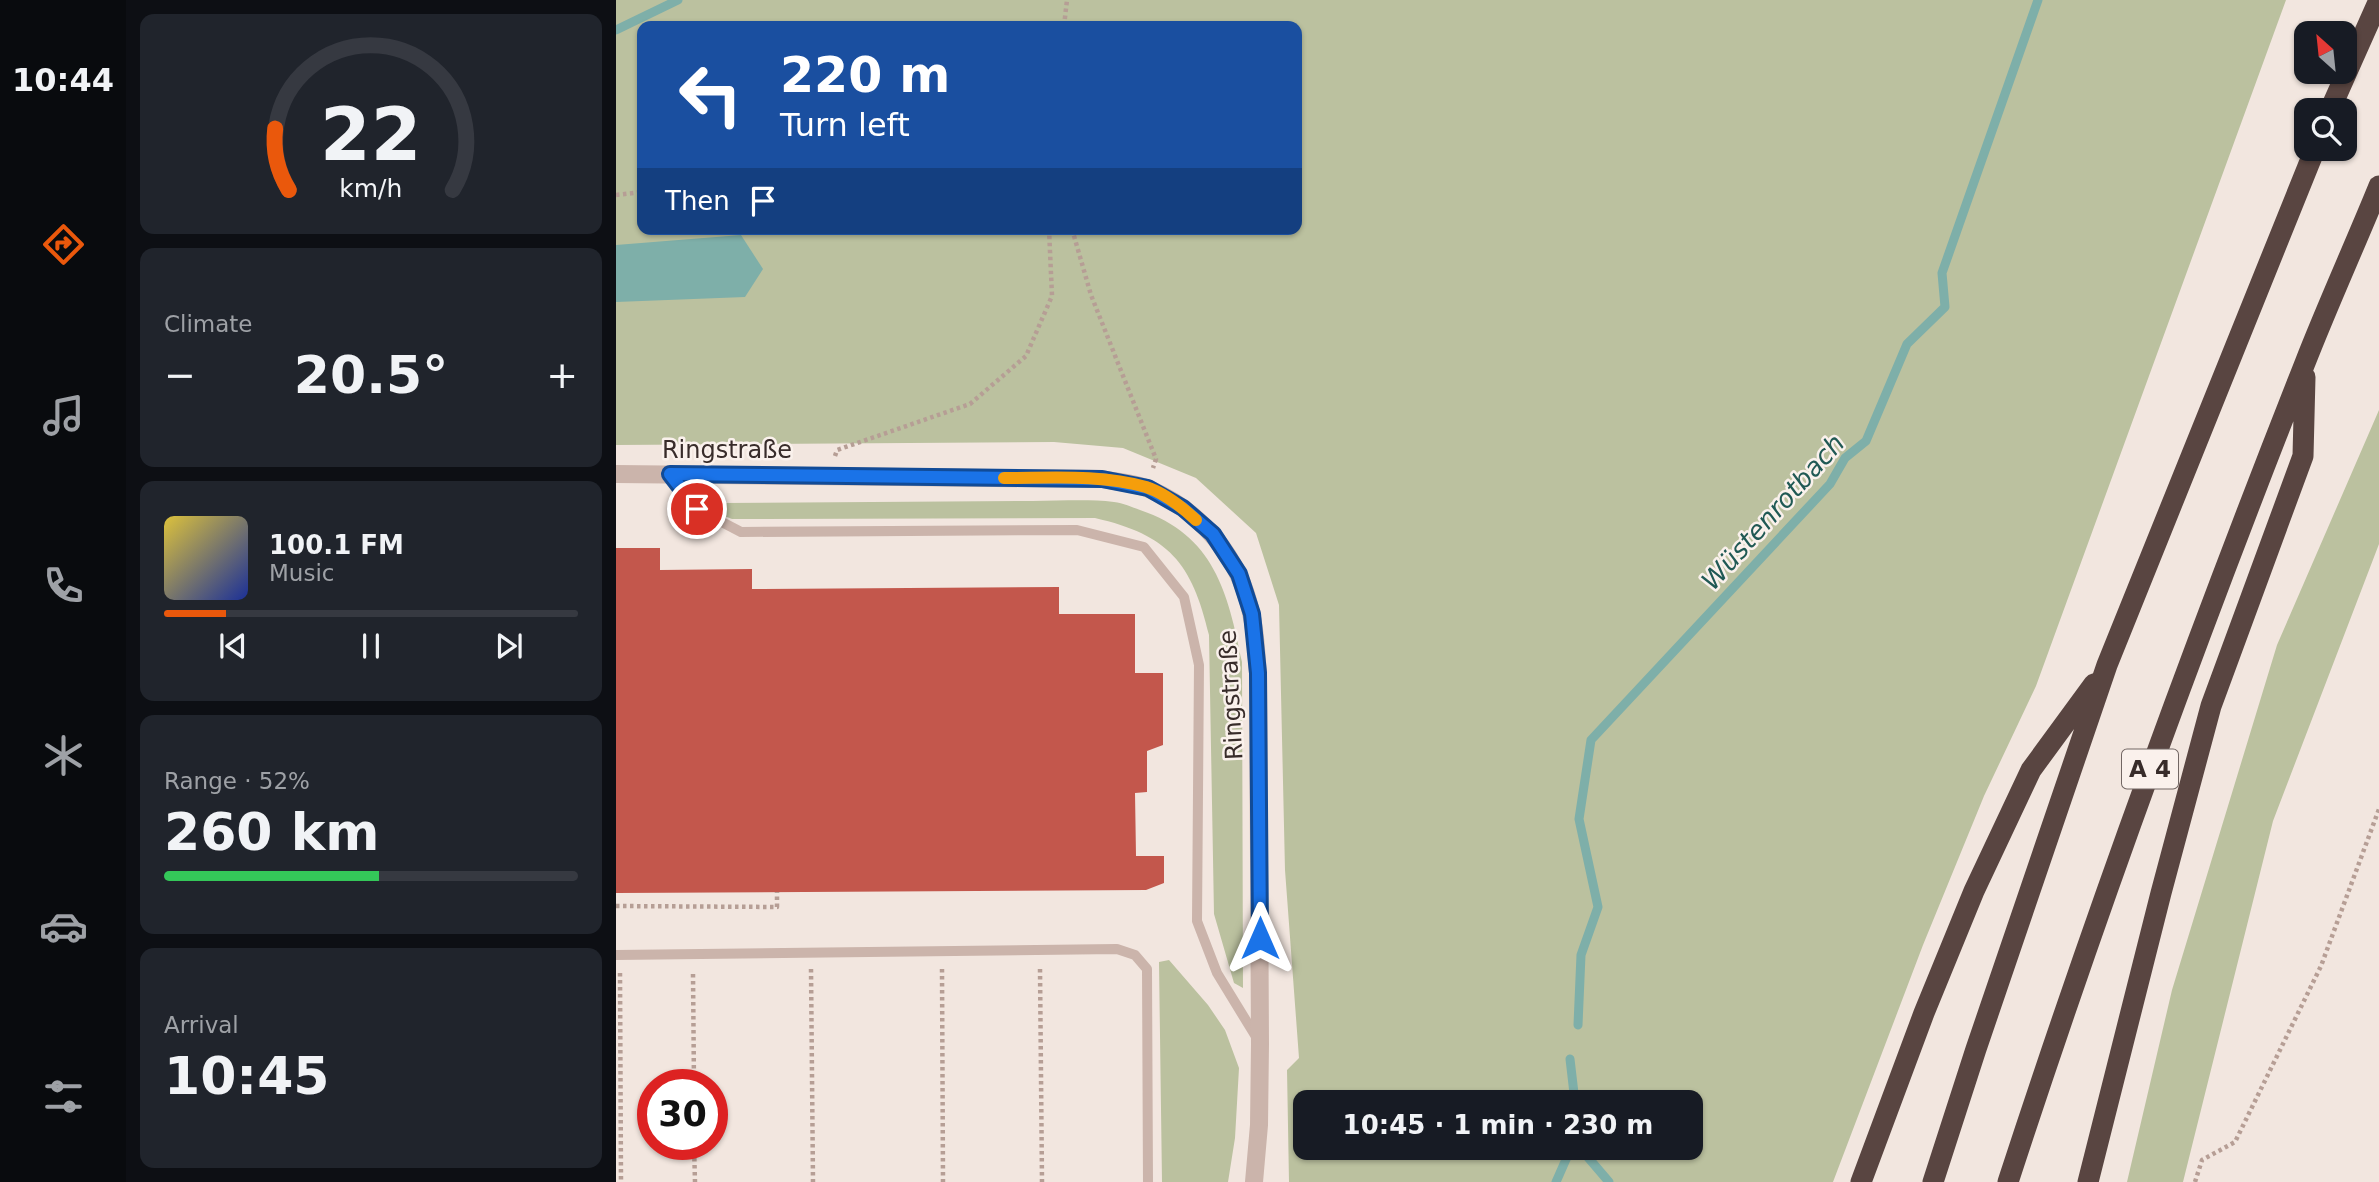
<!DOCTYPE html>
<meta charset="utf-8">
<style>
body{margin:0;font-family:"DejaVu Sans",sans-serif;background:#20242c;color:#f1f3f6;height:100vh;display:flex;flex-direction:column;font-size:26px;white-space:nowrap}
*{box-sizing:border-box;margin:0}
p{font-size:23px;color:#9ea1a6}
.icon{flex:none;width:38px;height:38px;fill:none;stroke:currentColor;stroke-width:2;stroke-linecap:round;stroke-linejoin:round}
.map{position:relative;flex:1;overflow:hidden}
.side{display:flex;flex-direction:column;gap:14px;padding:14px;background:#0d0f14;width:490px}
.side>*{flex:none}
.hud{position:absolute;left:21px;top:21px;width:665px;height:214px;border-radius:14px;box-shadow:0 2px 5px #0004;background:#1a4fa0;color:#fff;overflow:hidden}
.needle{width:46px;rotate:333deg}
.tools{position:absolute;left:1678px;top:21px;display:grid;gap:14px}
.tools a{display:grid;place-items:center;width:63px;height:63px;border-radius:14px;background:#171b24;box-shadow:0 2px 5px #0004;font-size:35px}
.speed{position:absolute;left:21px;top:1069px;display:flex;gap:14px;font-size:35px;font-weight:700;text-align:center}
.speed>*{display:grid;place-content:center;width:91px;height:91px;border-radius:50%;background:#171b24;box-shadow:0 2px 5px #0004;line-height:1}
.speed .limit{border:10px solid #d22;background:#fff;color:#111}
.pin{position:absolute;display:grid;place-items:center;width:60px;height:60px;color:#fff;margin:-30px;border:4px solid #fff;border-radius:50%;box-shadow:0 2px 7px #0007}
.me{position:absolute;width:77px;margin:-38px;rotate:0deg;stroke-linejoin:round;filter:drop-shadow(0 0 5px #0008)}
.turn{display:flex;align-items:center;gap:24px;height:147px;padding:0 28px;font-size:32px}
.turn .icon{width:91px;height:91px;stroke-width:2.5}
.turn b{display:block;font-size:49px;line-height:60px}
.then{display:flex;align-items:center;height:66px;padding:0 28px;background:#0003;gap:14px;font-size:26px}
.big{font-size:52px;font-weight:800;line-height:1.1}
.side .card{flex:1;display:flex;flex-direction:column;justify-content:center;gap:10px;min-width:0;padding:0 24px;border-radius:14px;background:#20242c}
.side .dial{align-items:center;gap:0}
.dial svg{height:182px;overflow:visible;fill:none;stroke:#363941;stroke-width:7;stroke-linecap:round;text-anchor:middle}
.dial text{fill:#f1f3f6;stroke:none}
.song{display:flex;align-items:center;gap:21px}
.cover{width:84px;height:84px;border-radius:10px;background:linear-gradient(135deg,hsl(50 70% 55%),hsl(230 70% 35%))}
.played{height:7px;border-radius:4px;background:linear-gradient(90deg,#ea580c 15%,#363941 15%)}
.keys{display:flex;justify-content:space-around;direction:ltr}
.heat{display:flex;justify-content:space-between;align-items:center;font-size:38px;direction:ltr}
.charge{height:10px;border-radius:5px;background:linear-gradient(90deg,#34c759 52%,#363941 0)}
.trip{position:absolute;left:677px;top:1090px;width:410px;height:70px;border-radius:14px;background:#171b24;box-shadow:0 2px 5px #0004;font-weight:800;line-height:70px;text-align:center}
main{display:flex;flex:1;min-height:0}
.dock{display:flex;flex-direction:column;width:126px;justify-content:space-around;align-items:center;background:#090b0e;color:#9ea1a6}
.dock .icon{width:49px;height:49px}
.dock .selected{color:#ea580c}
.dock b{font-size:32px;color:#f1f3f6}
.map>svg:first-child{display:block}
</style>
<main>
<nav class="dock">
<b>10:44</b>
<svg class="icon selected" aria-label="directions" viewBox="0 0 24 24"><path d="M12 3l9 9-9 9-9-9zM9 14v-3h6M13 9l2 2-2 2"/></svg>
<svg class="icon" aria-label="music" viewBox="0 0 24 24"><path d="M9 18V5l10-2v13"/><circle cx="6" cy="18" r="3"/><circle cx="16" cy="16" r="3"/></svg>
<svg class="icon" aria-label="phone" viewBox="0 0 24 24"><path d="M5 4h4l2 5-3 2q2 4 5 5l2-3 5 2v4C11 20 4 13 5 4z"/></svg>
<svg class="icon" aria-label="climate" viewBox="0 0 24 24"><path d="M12 3v18M4 7l16 10M4 17L20 7"/></svg>
<svg class="icon" aria-label="car" viewBox="0 0 24 24"><path d="M5 17H2v-5l4-1 3-4h7l3 4 3 1v5h-3M9 17h6M6 11h13"/><circle cx="7" cy="17" r="2"/><circle cx="17" cy="17" r="2"/></svg>
<svg class="icon" aria-label="filters" viewBox="0 0 24 24"><path d="M4 7h16M4 17h16"/><circle cx="9" cy="7" r="2"/><circle cx="15" cy="17" r="2"/></svg>
</nav>
<section class="side">
<div class="card dial"><svg viewBox="0 0 100 80">
<path d="M14 69A42 42 0 1 1 86 69"/>
<path d="M14 69A42 42 0 0 1 8 42" stroke="#ea580c"/>
<text x="50" y="56" font-size="32" font-weight="700">22</text>
<text x="50" y="72" font-size="11">km/h</text>
</svg></div>
<div class="card"><p>Climate</p>
<div class="heat"><a>−</a><b class="big">20.5°</b><a>+</a></div>
</div>
<div class="card">
<div class="song"><i class="cover"></i><div><b>100.1 FM</b><p>Music</p></div></div>
<div class="played"></div>
<div class="keys"><svg class="icon" aria-label="previous" viewBox="0 0 24 24"><path d="M18 5L8 12l10 7zM5 5v14"/></svg><svg class="icon" aria-label="pause" viewBox="0 0 24 24"><path d="M8 5v14M16 5v14"/></svg><svg class="icon" aria-label="next" viewBox="0 0 24 24"><path d="M6 5l10 7-10 7zM19 5v14"/></svg></div>
</div>
<div class="card"><p>Range · 52%</p><b class="big">260 km</b><div class="charge"></div></div>
<div class="card"><p>Arrival</p><b class="big">10:45</b></div>
</section>
<div class="map">
<svg width="1763" height="1182" viewBox="0 0 1763 1182">
<rect width="100%" height="100%" fill="#f2e6df"/>
<path fill="#bbc19f" fill-rule="evenodd" d="M 0,0 L 1670,0 L 1420,686 L 1368,796 L 1307,945 L 1217,1182 L 673,1182 L 671,1070 L 683,1058 L 669,870 L 663,605 L 640,533 L 580,478 L 507,448 L 438,442 L 0,445 ZM 26,26 L 681,26 L 681,229 L 26,229 ZM 690,1102 L 1074,1102 L 1074,1148 L 690,1148 Z
M 1763,410 L 1763,544 L 1657,821 L 1567,1182 L 1511,1182 L 1556,990 L 1661,645 Z
M 417,501 C 444,501 472,499 498,502 C 507,503 516,507 524,510 C 598,535 612,592 626,662 L 627,988 L 618,983 L 598,914 L 593,635 C 576,563 553,535 479,518 L 116,519 L 106,515 L 107,503 Z
M 553,960 L 592,1005 L 609,1030 L 623,1068 L 619,1138 L 612,1182 L 546,1182 L 543,962 Z"/>
<path fill="#7eafa9" d="M 125,235 L 147,269 L 129,297 L 0,302 L 0,245 Z"/>
<g fill="none" stroke-linecap="round" stroke-linejoin="round">
<path stroke="#7eafa9" stroke-width="9" d="M 0,30 L 62,0
M 962,1025 L 965,955 L 982,907 L 963,819 L 975,740 L 1214,484 L 1229,458 L 1250,441 L 1291,344 L 1329,307 L 1326,273 L 1422,0
M 954,1059 L 959,1102
M 964,1148 L 993,1182
M 940,1182 L 955,1148"/>
</g>
<path fill="#c3574c" d="M 0,548 L 44,548 L 44,570 L 136,569 L 136,589 L 443,587 L 443,614 L 519,614 L 519,673 L 547,673 L 547,745 L 531,751 L 531,792 L 519,793 L 520,856 L 548,856 L 548,883 L 530,890 L 0,893 Z"/>
<g fill="none" stroke-linecap="round" stroke-linejoin="round">
<path stroke="#b69e95" stroke-width="4.5" stroke-dasharray="3.5 3.5" stroke-linecap="butt" d="M 448,26 L 451,0
M 0,195 L 26,192
M 456,229 L 475,295 L 540,459 L 537,468
M 219,456 L 221,450 L 354,404 L 410,356 L 436,296 L 433,229
M 0,906 L 161,907 L 161,892
M 195,969 L 197,1182
M 326,969 L 327,1182
M 424,969 L 426,1182
M 4,973 L 5,1182
M 77,974 L 78,1085
M 78,1144 L 79,1182
M 1579,1182 L 1586,1160 L 1619,1142 L 1705,966 L 1763,809"/>
<path stroke="#cbb4ab" stroke-width="10" d="M 54,474 L 81,509 L 125,532 L 461,530 L 528,547 L 568,597 L 583,665 L 581,921 L 601,973 L 642,1040
M 0,955 L 501,949 L 519,955 L 531,969 L 532,1182"/>
<path stroke="#cbb4ab" stroke-width="18" d="M 0,474 L 486,479 C 501,482 519,483 533,489 C 585,511 624,558 635,613 C 640,633 640,653 642,673 L 644,1044 L 643,1125 L 638,1182"/>
<path stroke="#594541" stroke-width="21" d="M 1714,110 L 1763,0
M 1245,1182 L 1308,1013 L 1358,891 L 1415,770 L 1478,684
M 1317,1182 L 1360,1049 L 1491,665 L 1699,149
M 1392,1182 C 1482,906 1582,634 1689,363 C 1712,304 1739,245 1763,186
M 1472,1182 L 1545,893 L 1595,706 L 1687,456 L 1689,377"/>
</g>
<g fill="none" stroke-linecap="round" stroke-linejoin="round">
<defs>
<path id="route" d="M 81,509 L 54,474 L 486,479 L 532,488 L 567,508 L 597,534 L 623,574 L 636,614 L 642,673 L 644,938"/>
</defs>
<use href="#route" stroke="#114b97" stroke-width="18"/>
<use href="#route" stroke="#1a73e8" stroke-width="12"/>
<path stroke="#f59e0b" stroke-width="12" d="M 388,478 C 434,478 485,474 530,487 C 548,493 566,507 580,520"/>
</g>
<g text-anchor="middle" dominant-baseline="central" stroke-width="5" stroke-linejoin="round" paint-order="stroke">
<rect fill="#faf1ec" stroke="#726764" stroke-width="2" x="1506" y="749.5" width="56" height="39" rx="5"/>
<g font-size="23" font-weight="bold" fill="#382c2a">
<text x="1534" y="769">A 4</text>
</g>
<g font-size="24" fill="#382c2a" stroke="#faf1ec">
<text x="111" y="450">Ringstraße</text>
<text transform="translate(615 695) rotate(-93)">Ringstraße</text>
</g>
<g font-size="26" font-style="italic" fill="#205954" stroke="#faf1ec">
<text transform="translate(1157 512) rotate(-48)">Wüstenrotbach</text>
</g>
</g>
</svg>
<div class="tools">
<a><svg class="needle" viewBox="-14 -14 28 28"><path d="M0-13l5 13h-10z" fill="#e53935"/><path d="M0 13l5-13h-10z" fill="#9ea1a6"/></svg></a>
<a><svg class="icon" aria-label="search" viewBox="0 0 24 24"><circle cx="10" cy="10" r="6"/><path d="M15 15l6 6"/></svg></a>
</div>
<div class="speed"><div class="limit">30</div></div>
<div class="pin" style="left:81px;top:509px;background:#d93025"><svg class="icon" aria-label="arrive" viewBox="0 0 24 24"><path d="M6 21V4h12l-3 4 3 4H6"/></svg></div>
<svg class="me" style="left:644px;top:938px" viewBox="-20 -20 40 40"><path d="M0-17L14 15 0 8-14 15z" fill="#1a73e8" stroke="#fff" stroke-width="4"/></svg>
<div class="trip">10:45 · 1 min · 230 m</div>
<div class="hud">
<div class="turn"><svg class="icon" aria-label="left" viewBox="0 0 24 24"><path d="M17 20v-9H6M10 6l-5 5 5 5"/></svg><div><b>220 m</b>Turn left</div></div>
<div class="then">Then<svg class="icon" aria-label="arrive" viewBox="0 0 24 24"><path d="M6 21V4h12l-3 4 3 4H6"/></svg></div>
</div>
</div>
</main>
